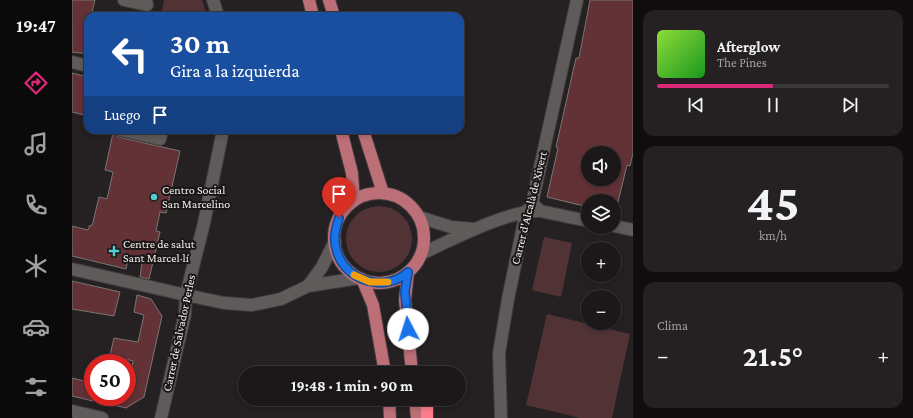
<!DOCTYPE html>
<html lang="es">
<meta charset="utf-8">
<style>
body{margin:0;font-family:"Crimson Pro",serif;background:#252122;color:#f1f3f6;height:100vh;display:flex;flex-direction:column;font-size:15px;white-space:nowrap}
*{box-sizing:border-box;margin:0}
p{font-size:13px;color:#a0a0a2}
.icon{flex:none;width:22px;height:22px;fill:none;stroke:currentColor;stroke-width:2;stroke-linecap:round;stroke-linejoin:round}
.map{position:relative;flex:1;overflow:hidden}
.panel{display:flex;flex-direction:column;gap:10px;padding:10px;background:#0f0d0e;width:280px}
.panel>*{flex:none}
.banner{position:absolute;left:12px;top:12px;width:380px;height:122px;border-radius:12px;box-shadow:0 2px 6px #0003,0 0 0 1px #3a3738;background:#1a4fa0;color:#fff;overflow:hidden}
.fabs{position:absolute;left:509px;top:146px;display:grid;gap:8px}
.fabs a{display:grid;place-items:center;width:40px;height:40px;border-radius:50%;background:#1c1819;box-shadow:0 2px 6px #0003,0 0 0 1px #3a3738;font-size:20px}
.speed{position:absolute;left:12px;top:354px;display:flex;gap:8px;font-size:20px;font-weight:700;text-align:center}
.speed>*{display:grid;place-content:center;width:52px;height:52px;border-radius:50%;background:#1c1819;box-shadow:0 2px 6px #0003,0 0 0 1px #3a3738;line-height:1}
.speed .limit{border:6px solid #d22;background:#fff;color:#111}
.pin{position:absolute;display:grid;place-items:center;width:34px;height:34px;color:#fff;margin:-41px -17px;border-radius:50% 50% 50% 0;rotate:-45deg;box-shadow:0 0 4px #0007}
.pin .icon{rotate:45deg}
.me{position:absolute;width:44px;margin:-22px;rotate:355deg;stroke-linejoin:round;filter:drop-shadow(0 0 3px #0008)}
.turn{display:flex;align-items:center;gap:14px;height:84px;padding:0 20px;font-size:18px}
.turn .icon{width:52px;height:52px;stroke-width:2.5}
.turn b{display:block;font-size:28px;line-height:34px}
.then{display:flex;align-items:center;height:38px;padding:0 20px;background:#0003;gap:8px;font-size:15px}
.big{font-size:30px;font-weight:700;line-height:1.1}
.panel .card{flex:1;display:flex;flex-direction:column;justify-content:center;gap:6px;min-width:0;padding:0 14px;border-radius:12px;background:#252122}
.panel .dial{align-items:center;gap:0}
.dial b{font-size:52px;line-height:1}
.song{display:flex;align-items:center;gap:12px}
.cover{width:48px;height:48px;border-radius:6px;background:linear-gradient(135deg,hsl(90 70% 55%),hsl(120 70% 35%))}
.played{height:4px;border-radius:2px;background:linear-gradient(90deg,#db2777 50%,#3a3738 50%)}
.keys{display:flex;justify-content:space-around;direction:ltr}
.heat{display:flex;justify-content:space-between;align-items:center;font-size:22px;direction:ltr}
.trip{position:absolute;left:166px;top:366px;width:228px;height:40px;border-radius:20px;background:#1c1819;box-shadow:0 2px 6px #0003,0 0 0 1px #3a3738;font-weight:700;line-height:40px;text-align:center}
main{display:flex;flex:1;min-height:0}
.dock{display:flex;flex-direction:column;width:72px;justify-content:space-around;align-items:center;background:#0b0a0a;color:#a0a0a2}
.dock .icon{width:28px;height:28px}
.dock .selected{color:#db2777}
.dock b{font-size:18px;color:#f1f3f6}
.map>svg:first-child{display:block}
</style>
<main>
<nav class="dock">
<b>19:47</b>
<svg class="icon selected" aria-label="directions" viewBox="0 0 24 24"><path d="M12 3l9 9-9 9-9-9zM9 14v-3h6M13 9l2 2-2 2"/></svg>
<svg class="icon" aria-label="music" viewBox="0 0 24 24"><path d="M9 18V5l10-2v13"/><circle cx="6" cy="18" r="3"/><circle cx="16" cy="16" r="3"/></svg>
<svg class="icon" aria-label="phone" viewBox="0 0 24 24"><path d="M5 4h4l2 5-3 2q2 4 5 5l2-3 5 2v4C11 20 4 13 5 4z"/></svg>
<svg class="icon" aria-label="climate" viewBox="0 0 24 24"><path d="M12 3v18M4 7l16 10M4 17L20 7"/></svg>
<svg class="icon" aria-label="car" viewBox="0 0 24 24"><path d="M5 17H2v-5l4-1 3-4h7l3 4 3 1v5h-3M9 17h6M6 11h13"/><circle cx="7" cy="17" r="2"/><circle cx="17" cy="17" r="2"/></svg>
<svg class="icon" aria-label="filters" viewBox="0 0 24 24"><path d="M4 7h16M4 17h16"/><circle cx="9" cy="7" r="2"/><circle cx="15" cy="17" r="2"/></svg>
</nav>
<div class="map">
<svg width="561" height="418" viewBox="0 0 561 418">
<rect width="100%" height="100%" fill="#252021"/>
<path fill="#513335" d="M 92,0 L 130,0 L 135,16 L 89,16 Z
M274 239a33 33 0 1 1 66 0a33 33 0 1 1-66 0Z
M 472,237 L 500,243 L 489,297 L 460,290 Z
M 475,314 L 558,334 L 540,418 L 508,418 L 454,405 Z"/>
<path fill="#633236" stroke="#7a7575" fill-rule="evenodd" d="M 0,0 L 23,0 L 19,16 L 16,16 L 16,54 L 0,52 Z
M 518,0 L 561,0 L 561,153 L 558,166 L 555,165 L 546,202 L 516,201 L 516,207 L 475,197 L 486,148 L 484,147 L 504,58 L 507,58 ZM 516,153 L 542,153 L 542,179 L 516,179 Z
M 0,73 L 16,77 L 16,116 L 0,112 Z
M 41,133 L 46,137 L 108,151 L 94,213 L 88,212 L 84,231 L 88,232 L 77,279 L 68,277 L 70,263 L 56,260 L 54,269 L 0,256 L 0,226 L 16,230 L 18,225 L 20,226 L 27,197 L 35,199 L 41,172 L 33,170 Z
M 0,281 L 48,292 L 42,316 L 0,309 Z
M 65,295 L 79,299 L 90,316 L 72,397 L 54,408 L 24,401 L 24,397 L 55,397 L 61,361 L 38,355 L 42,338 L 66,342 L 72,315 L 62,312 Z
M 0,378 L 21,383 L 21,401 L 0,396 Z"/>
<g fill="none" stroke-linecap="round" stroke-linejoin="round">
<defs>
<path id="minor" d="M 52,0 L 75,5 L 74,0
M 141,0 L 146,16
M 0,62 L 16,66
M 48,130 L 88,139 L 90,130
M 463,206 L 468,211 L 516,221
M 347,217 L 379,227 L 402,229
M 542,226 L 561,230
M 349,254 C 377,241 439,209 468,211
M 0,269 L 114,295 L 152,303 L 180,305 L 209,299 L 236,286 L 287,278
M 236,286 L 250,267 L 263,241
M 0,411 L 30,418
M 89,418 L 113,314 L 114,295 L 132,223 L 151,130
M 429,418 L 427,353 L 436,299 L 454,212 L 459,206 L 461,199 L 505,0"/>
<path id="major" d="M 237,0 L 241,16
M 257,0 L 262,16
M 269,130 L 280,173 L 282,201
M 291,130 L 311,193
M262 238a45 45 0 1 1 90 0a45 45 0 1 1-90 0Z
M 336,272 L 333,300 L 340,373
M 290,279 L 301,305 L 313,373
M 317,399 L 318,418
M 343,399 L 345,418"/>
<path id="highway" d="M 351,399 L 355,406 L 355,418"/>
</defs>
<use href="#minor" stroke="#403c3c" stroke-width="14"/>
<use href="#major" stroke="#403c3c" stroke-width="14"/>
<use href="#highway" stroke="#403c3c" stroke-width="14"/>
<use href="#minor" stroke="#605b5b" stroke-width="12"/>
<use href="#major" stroke="#bd6f77" stroke-width="12"/>
<use href="#highway" stroke="#fb7d8a" stroke-width="12"/>
</g>
<g fill="none" stroke-linecap="round" stroke-linejoin="round">
<defs>
<path id="route" d="M 267,218 C 263,230 261,240 265,252 C 274,281 313,293 336,272 L 333,291 L 336,329"/>
</defs>
<use href="#route" stroke="#114b97" stroke-width="10"/>
<use href="#route" stroke="#1a73e8" stroke-width="7"/>
<path stroke="#f59e0b" stroke-width="7" d="M 282,275 L 298,282 L 316,282"/>
</g>
<g fill="#52cdcd" stroke="#1b1717" stroke-width="1.5">
<circle cx="82" cy="197" r="4"/>
<path d="M40 245h4v4h4v4h-4v4h-4v-4h-4v-4h4z"/>
</g>
<g text-anchor="middle" dominant-baseline="central" stroke-width="4" stroke-linejoin="round" paint-order="stroke">
<g font-size="12" fill="#f0eded" stroke="#1b1717" text-anchor="start">
<text x="90" y="190">Centro Social<tspan x="90" dy="14">San Marcelino</tspan></text>
<text x="51" y="244">Centre de salut<tspan x="51" dy="14">Sant Marcel·lí</tspan></text>
</g>
<g font-size="12" fill="#f0eded" stroke="#1b1717">
<text transform="translate(457 208) rotate(-76)">Carrer d'Alcalà de Xivert</text>
<text transform="translate(107 333) rotate(-78)">Carrer de Salvador Perles</text>
</g>
</g>
</svg>
<div class="fabs">
<a><svg class="icon" aria-label="sound" viewBox="0 0 24 24"><path d="M4 9h4l5-4v14l-5-4H4zM17 9q2 3 0 6"/></svg></a>
<a><svg class="icon" aria-label="layers" viewBox="0 0 24 24"><path d="M12 4l9 5-9 5-9-5zM3 14l9 5 9-5"/></svg></a>
<a>+</a>
<a>−</a>
</div>
<div class="speed"><div class="limit">50</div></div>
<div class="pin" style="left:267px;top:218px;background:#d93025"><svg class="icon" aria-label="arrive" viewBox="0 0 24 24"><path d="M6 21V4h12l-3 4 3 4H6"/></svg></div>
<svg class="me" style="left:336px;top:329px" viewBox="-20 -20 40 40"><circle r="19" fill="#fff"/><path d="M0-13L10 11 0 6-10 11z" fill="#1a73e8"/></svg>
<div class="trip">19:48 · 1 min · 90 m</div>
<div class="banner">
<div class="turn"><svg class="icon" aria-label="left" viewBox="0 0 24 24"><path d="M17 20v-9H6M10 6l-5 5 5 5"/></svg><div><b>30 m</b>Gira a la izquierda</div></div>
<div class="then">Luego<svg class="icon" aria-label="arrive" viewBox="0 0 24 24"><path d="M6 21V4h12l-3 4 3 4H6"/></svg></div>
</div>
</div>
<section class="panel">
<div class="card">
<div class="song"><i class="cover"></i><div><b>Afterglow</b><p>The Pines</p></div></div>
<div class="played"></div>
<div class="keys"><svg class="icon" aria-label="previous" viewBox="0 0 24 24"><path d="M18 5L8 12l10 7zM5 5v14"/></svg><svg class="icon" aria-label="pause" viewBox="0 0 24 24"><path d="M8 5v14M16 5v14"/></svg><svg class="icon" aria-label="next" viewBox="0 0 24 24"><path d="M6 5l10 7-10 7zM19 5v14"/></svg></div>
</div>
<div class="card dial"><b>45</b><p>km/h</p></div>
<div class="card"><p>Clima</p>
<div class="heat"><a>−</a><b class="big">21.5°</b><a>+</a></div>
</div>
</section>
</main>
